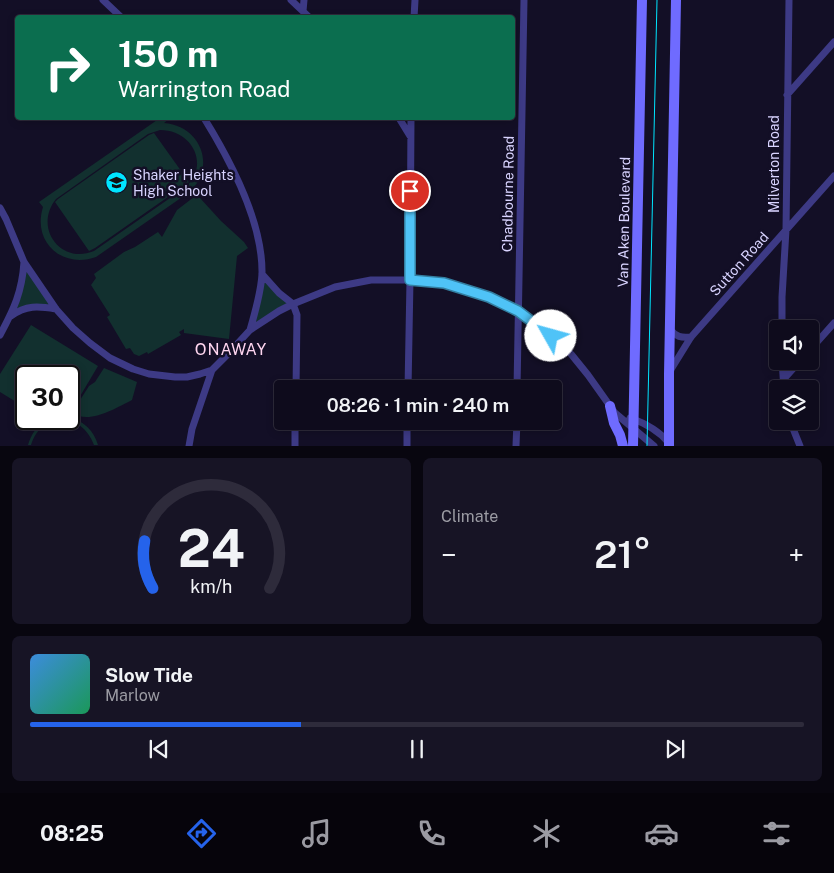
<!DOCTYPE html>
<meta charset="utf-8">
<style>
body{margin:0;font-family:"Public Sans",sans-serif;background:#171425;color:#f1f3f6;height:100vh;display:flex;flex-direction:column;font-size:19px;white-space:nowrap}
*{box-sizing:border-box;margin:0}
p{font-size:16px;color:#9b9ba3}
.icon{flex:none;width:28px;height:28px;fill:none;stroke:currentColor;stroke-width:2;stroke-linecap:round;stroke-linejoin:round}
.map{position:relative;height:446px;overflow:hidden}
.panel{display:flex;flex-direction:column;gap:12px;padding:12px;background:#08060f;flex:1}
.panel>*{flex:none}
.hud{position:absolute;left:15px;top:15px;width:500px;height:105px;border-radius:5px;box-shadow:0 2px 8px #0003,0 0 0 1px #2e2b3b;background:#0b6e4f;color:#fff;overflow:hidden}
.tools{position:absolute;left:769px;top:320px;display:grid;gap:10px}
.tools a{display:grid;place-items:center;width:50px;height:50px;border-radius:5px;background:#0e0b1c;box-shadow:0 2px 8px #0003,0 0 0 1px #2e2b3b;font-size:25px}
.speed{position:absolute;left:15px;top:365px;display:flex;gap:10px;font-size:25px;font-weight:700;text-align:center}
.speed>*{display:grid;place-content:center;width:65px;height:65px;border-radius:50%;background:#0e0b1c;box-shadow:0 2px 8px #0003,0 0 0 1px #2e2b3b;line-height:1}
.speed .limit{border:2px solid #111;border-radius:8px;background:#fff;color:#111}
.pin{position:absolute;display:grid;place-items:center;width:42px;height:42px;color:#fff;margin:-21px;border:2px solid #fff;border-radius:50%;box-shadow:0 1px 5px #0007}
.me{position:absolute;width:55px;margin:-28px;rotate:308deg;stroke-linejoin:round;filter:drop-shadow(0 0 4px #0008)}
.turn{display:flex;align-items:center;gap:18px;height:105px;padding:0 20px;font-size:22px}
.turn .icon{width:65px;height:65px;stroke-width:2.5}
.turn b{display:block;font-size:35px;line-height:42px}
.big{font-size:38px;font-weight:600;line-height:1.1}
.panel .tile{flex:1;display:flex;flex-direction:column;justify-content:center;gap:8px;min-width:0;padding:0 18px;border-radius:8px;background:#171425}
.panel .dial{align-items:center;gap:0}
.dial svg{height:130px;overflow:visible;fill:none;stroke:#2e2b3b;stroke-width:7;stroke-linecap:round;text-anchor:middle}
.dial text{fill:#f1f3f6;stroke:none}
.song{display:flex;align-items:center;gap:15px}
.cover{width:60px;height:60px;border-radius:8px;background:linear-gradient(135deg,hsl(210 70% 55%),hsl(150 70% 35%))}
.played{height:5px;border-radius:2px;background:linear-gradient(90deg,#2563eb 35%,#2e2b3b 35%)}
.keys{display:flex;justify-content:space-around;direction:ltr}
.heat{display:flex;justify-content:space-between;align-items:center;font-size:28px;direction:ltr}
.panel .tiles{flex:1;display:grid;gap:12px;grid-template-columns:1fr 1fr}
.tile:last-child{grid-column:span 2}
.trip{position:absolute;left:274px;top:380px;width:288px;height:50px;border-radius:5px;background:#0e0b1c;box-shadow:0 2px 8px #0003,0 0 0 1px #2e2b3b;font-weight:600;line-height:50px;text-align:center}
.tabs{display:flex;height:80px;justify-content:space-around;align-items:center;background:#06040b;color:#9b9ba3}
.tabs .icon{width:35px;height:35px}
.tabs .active{color:#2563eb}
.tabs b{font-size:22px;color:#f1f3f6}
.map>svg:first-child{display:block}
</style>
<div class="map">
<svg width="834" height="446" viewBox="0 0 834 446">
<rect width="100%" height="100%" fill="#130f26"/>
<path fill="#12302f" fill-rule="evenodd" d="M 160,118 L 170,118 L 164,123 C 202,126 217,169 188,193 L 96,257 C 62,269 32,242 43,207 L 39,202 ZM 160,130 C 194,130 211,168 183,189 L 94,251 C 61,265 33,228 56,199 L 148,134 Z
M 154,133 L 189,182 L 185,185 L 95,248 L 89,251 L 55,202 L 58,199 L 149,135 Z
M 194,197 L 200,198 L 221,221 L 244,242 L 248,248 L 237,256 L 229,339 L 184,333 L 184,329 L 179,332 L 181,335 L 148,354 L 147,352 L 139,356 L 134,354 L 130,348 L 126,349 L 107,317 L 110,315 L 91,285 L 96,278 L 94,274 L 124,252 L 135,247 L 158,232 L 162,237 L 177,210 Z
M 24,262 L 56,309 L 42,307 L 10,316 Z
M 262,274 L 293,304 L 250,330 Z
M 31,325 L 98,366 L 79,398 L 69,392 L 69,376 L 26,376 L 26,408 L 0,392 L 0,374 Z
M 104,368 L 137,382 L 132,400 C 118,407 95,421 79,416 C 78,415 73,412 73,411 L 89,386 L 95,382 Z
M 69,417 C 84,421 94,431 98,445 L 94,445 C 82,412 42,410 31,445 L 28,445 C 31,435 37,424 48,420 C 54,417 62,419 69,419 Z"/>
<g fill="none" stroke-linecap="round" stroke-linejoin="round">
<path stroke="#3d3a85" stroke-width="7" d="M 103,0 L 122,18
M 291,0 L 310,18
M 303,11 L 304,0
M 414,18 L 415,0
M 787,95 L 834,42
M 204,118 C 230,160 263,223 262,274 C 261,293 255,312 250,330
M 399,118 L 410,136
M 0,208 L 6,219 L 24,262 L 56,309 L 73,328 L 90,343 L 110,358 L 133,369 L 149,374 L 175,377 L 187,377 L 200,374 L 212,370 L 228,354 L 250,330 L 279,311 L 293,304 L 335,287 L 371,280 L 410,280 L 444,283 L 489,297 L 519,311 L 543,329 L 571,354 L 588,375 L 615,413 L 654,446
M 262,274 L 279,293 L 293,304
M 293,304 L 297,315 L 296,389
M 11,316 C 26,305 38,306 56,309
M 670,329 C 676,337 681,338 691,337
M 782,329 L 782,297 L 786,230 L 789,0
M 0,335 C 14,309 22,292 24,262
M 810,350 L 834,323
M 782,361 L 784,389
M 670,371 L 691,337 L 834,176
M 783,380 L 800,361
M 408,389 L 410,280 L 411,118
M 517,389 L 524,0
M 630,418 C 645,423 659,431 669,443
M 790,421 L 800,446
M 189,446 L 192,429 L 212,370
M 295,446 L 295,421
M 407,446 L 407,421
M 516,446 L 517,421"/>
<path stroke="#6f6bff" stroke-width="10" d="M 610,406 L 614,423 L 620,435 L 623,446
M 633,446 L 642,0
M 669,446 L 669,374 L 676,0"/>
<path stroke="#00e5ff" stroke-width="1" d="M 647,446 L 657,0"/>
</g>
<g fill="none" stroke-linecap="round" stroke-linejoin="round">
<defs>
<path id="route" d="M 410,191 L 410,280 L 444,283 L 489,297 L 518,311 L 551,336"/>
</defs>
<use href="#route" stroke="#337fa1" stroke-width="12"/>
<use href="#route" stroke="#4fc3f7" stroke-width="9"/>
</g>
<defs>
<symbol id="school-disc" viewBox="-11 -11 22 22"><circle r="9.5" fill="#00e5ff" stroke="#130f26"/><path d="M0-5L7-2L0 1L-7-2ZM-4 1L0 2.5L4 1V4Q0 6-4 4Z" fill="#111"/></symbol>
</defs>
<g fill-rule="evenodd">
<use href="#school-disc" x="104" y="170" width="25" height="25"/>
</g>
<g text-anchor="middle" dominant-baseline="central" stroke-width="5" stroke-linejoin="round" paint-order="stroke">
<g font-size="14" fill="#d9d4ff" stroke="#130f26">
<text transform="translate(774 164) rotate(-90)">Milverton Road</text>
<text transform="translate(508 194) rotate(-89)">Chadbourne Road</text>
<text transform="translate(624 222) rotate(-89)">Van Aken Boulevard</text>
<text transform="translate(739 264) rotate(-48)">Sutton Road</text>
</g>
<g font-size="14" fill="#d9d4ff" stroke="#130f26" text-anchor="start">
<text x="133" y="175">Shaker Heights<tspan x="133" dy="16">High School</tspan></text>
</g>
<g font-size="16" letter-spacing="1" fill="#ffd6f0" stroke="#130f26">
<text x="231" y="349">ONAWAY</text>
</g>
</g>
</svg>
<div class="tools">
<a><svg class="icon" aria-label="sound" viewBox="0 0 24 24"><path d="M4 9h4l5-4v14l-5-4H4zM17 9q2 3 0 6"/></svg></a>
<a><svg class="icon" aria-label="layers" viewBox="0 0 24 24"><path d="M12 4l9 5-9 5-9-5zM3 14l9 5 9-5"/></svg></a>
</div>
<div class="speed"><div class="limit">30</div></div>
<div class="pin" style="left:410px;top:191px;background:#d93025"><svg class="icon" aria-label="arrive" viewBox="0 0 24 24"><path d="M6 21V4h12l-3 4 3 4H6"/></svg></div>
<svg class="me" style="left:551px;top:336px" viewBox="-20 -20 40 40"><circle r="19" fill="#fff"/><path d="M0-13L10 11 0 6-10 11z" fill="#4fc3f7"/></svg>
<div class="trip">08:26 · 1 min · 240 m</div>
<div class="hud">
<div class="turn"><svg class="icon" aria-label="right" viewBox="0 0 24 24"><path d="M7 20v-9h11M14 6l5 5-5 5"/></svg><div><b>150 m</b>Warrington Road</div></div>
</div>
</div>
<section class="panel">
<div class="tiles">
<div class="tile dial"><svg viewBox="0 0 100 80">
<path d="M14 69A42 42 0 1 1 86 69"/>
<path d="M14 69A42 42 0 0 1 9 40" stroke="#2563eb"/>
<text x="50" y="56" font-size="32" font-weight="700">24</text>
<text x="50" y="72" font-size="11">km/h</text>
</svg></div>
<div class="tile"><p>Climate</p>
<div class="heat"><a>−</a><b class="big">21°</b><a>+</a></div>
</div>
<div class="tile">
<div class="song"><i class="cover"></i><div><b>Slow Tide</b><p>Marlow</p></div></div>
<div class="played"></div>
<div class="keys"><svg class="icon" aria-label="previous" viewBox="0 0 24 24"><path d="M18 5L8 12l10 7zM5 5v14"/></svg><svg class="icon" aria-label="pause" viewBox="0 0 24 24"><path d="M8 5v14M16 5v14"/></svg><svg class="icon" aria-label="next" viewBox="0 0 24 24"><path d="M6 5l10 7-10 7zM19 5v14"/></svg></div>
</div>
</div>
</section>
<nav class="tabs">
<b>08:25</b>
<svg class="icon active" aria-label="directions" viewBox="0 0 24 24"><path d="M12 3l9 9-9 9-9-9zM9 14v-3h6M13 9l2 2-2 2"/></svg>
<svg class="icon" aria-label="music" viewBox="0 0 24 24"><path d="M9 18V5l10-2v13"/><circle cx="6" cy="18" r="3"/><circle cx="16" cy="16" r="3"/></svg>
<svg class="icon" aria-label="phone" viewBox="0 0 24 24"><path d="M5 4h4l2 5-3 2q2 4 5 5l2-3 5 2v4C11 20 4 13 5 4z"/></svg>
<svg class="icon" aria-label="climate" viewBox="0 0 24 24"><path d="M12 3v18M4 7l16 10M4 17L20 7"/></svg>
<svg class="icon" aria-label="car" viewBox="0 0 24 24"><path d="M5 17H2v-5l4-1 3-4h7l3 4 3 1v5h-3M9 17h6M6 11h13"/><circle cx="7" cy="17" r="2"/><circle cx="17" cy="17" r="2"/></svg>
<svg class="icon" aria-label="filters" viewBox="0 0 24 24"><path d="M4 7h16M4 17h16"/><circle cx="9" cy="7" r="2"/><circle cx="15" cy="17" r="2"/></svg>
</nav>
